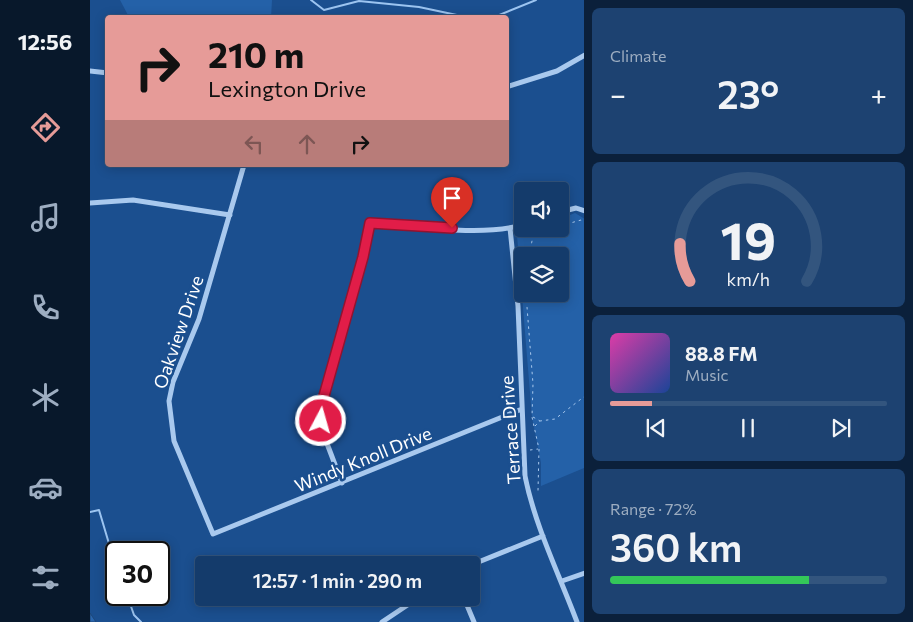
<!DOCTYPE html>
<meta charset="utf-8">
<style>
body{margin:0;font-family:Commissioner,sans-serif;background:#1d4271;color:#f1f3f6;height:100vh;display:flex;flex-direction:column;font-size:19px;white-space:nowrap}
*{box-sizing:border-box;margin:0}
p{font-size:16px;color:#9dadc1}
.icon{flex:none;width:28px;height:28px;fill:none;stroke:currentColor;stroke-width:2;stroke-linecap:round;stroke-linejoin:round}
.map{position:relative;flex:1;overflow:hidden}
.sheet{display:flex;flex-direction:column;gap:8px;padding:8px;background:#0b203b;width:329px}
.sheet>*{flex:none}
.guide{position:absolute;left:15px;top:15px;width:404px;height:152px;border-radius:5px;box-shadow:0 2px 12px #0003,0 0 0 1px #33557e;background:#e69b98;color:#111;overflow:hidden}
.fabs{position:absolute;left:424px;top:182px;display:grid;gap:10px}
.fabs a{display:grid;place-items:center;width:55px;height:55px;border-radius:5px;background:#143b6b;box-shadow:0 2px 12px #0003,0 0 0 1px #33557e;font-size:25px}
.speed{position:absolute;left:15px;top:541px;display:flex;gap:10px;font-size:25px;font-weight:700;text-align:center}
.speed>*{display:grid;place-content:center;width:65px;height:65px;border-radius:50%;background:#143b6b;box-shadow:0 2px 12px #0003,0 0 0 1px #33557e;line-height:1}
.speed .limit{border:2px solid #111;border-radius:8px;background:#fff;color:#111}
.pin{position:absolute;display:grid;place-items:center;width:42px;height:42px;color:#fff;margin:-51px -21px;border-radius:50% 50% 50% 0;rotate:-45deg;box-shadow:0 0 5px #0007}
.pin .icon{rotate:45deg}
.me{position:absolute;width:55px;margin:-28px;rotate:6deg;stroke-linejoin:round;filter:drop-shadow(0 0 4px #0008)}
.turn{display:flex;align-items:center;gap:18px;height:105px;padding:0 20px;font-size:22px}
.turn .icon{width:65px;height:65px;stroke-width:2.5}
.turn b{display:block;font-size:35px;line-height:42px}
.lanes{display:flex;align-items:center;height:48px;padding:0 20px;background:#0003;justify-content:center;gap:25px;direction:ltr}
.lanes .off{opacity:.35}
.big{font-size:38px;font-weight:600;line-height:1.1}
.sheet .widget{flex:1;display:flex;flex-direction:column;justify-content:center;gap:8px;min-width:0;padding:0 18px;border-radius:8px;background:#1d4271}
.sheet .dial{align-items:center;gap:0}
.dial svg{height:130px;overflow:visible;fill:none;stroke:#33557e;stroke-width:7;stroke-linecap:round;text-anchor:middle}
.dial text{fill:#f1f3f6;stroke:none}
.song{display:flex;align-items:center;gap:15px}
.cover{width:60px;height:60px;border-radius:8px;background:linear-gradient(135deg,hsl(320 70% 55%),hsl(220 70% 35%))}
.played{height:5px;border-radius:2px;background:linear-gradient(90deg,#e69b98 15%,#33557e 15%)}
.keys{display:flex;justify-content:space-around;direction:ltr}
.heat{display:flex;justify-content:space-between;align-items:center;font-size:28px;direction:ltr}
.charge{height:8px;border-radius:4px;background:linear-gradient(90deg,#34c759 72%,#33557e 0)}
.trip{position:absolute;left:105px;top:556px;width:285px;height:50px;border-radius:5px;background:#143b6b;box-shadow:0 2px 12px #0003,0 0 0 1px #33557e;font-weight:600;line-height:50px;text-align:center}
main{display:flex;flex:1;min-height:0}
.dock{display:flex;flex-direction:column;width:90px;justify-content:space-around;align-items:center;background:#08182b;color:#9dadc1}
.dock .icon{width:35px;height:35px}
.dock .selected{color:#e69b98}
.dock b{font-size:22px;color:#f1f3f6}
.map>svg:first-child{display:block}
</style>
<main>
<nav class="dock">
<b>12:56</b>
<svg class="icon selected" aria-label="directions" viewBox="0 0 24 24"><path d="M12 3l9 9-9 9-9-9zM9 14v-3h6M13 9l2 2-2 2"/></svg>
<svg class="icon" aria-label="music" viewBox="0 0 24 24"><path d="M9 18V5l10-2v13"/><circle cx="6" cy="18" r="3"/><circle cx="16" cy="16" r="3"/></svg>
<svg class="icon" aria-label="phone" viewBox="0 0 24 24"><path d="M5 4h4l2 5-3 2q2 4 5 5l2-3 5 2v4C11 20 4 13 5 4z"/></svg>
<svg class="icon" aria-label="climate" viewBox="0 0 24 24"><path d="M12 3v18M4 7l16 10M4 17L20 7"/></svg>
<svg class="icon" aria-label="car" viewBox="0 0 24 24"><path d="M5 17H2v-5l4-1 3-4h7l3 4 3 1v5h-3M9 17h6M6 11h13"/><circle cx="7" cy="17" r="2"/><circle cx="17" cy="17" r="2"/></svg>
<svg class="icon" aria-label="filters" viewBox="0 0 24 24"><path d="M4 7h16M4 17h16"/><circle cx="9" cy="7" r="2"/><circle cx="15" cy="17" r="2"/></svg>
</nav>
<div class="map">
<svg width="495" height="622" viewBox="0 0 495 622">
<rect width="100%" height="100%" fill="#1b4f8f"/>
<path fill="#2461a8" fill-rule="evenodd" d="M 30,0 L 182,0 L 181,18 L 39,17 Z
M 485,213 L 495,219 L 494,468 L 451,486 L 451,463 L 442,417 L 427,235 L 443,229 L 470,229 L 470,219 ZM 432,256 L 470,256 L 470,294 L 432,294 Z"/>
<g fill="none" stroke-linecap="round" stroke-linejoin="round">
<path stroke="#9cc4f0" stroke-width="2" d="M 221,0 L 234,10 L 269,1 L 329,7 L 381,18
M 402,18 L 446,0
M 0,512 L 9,510 L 20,547 L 20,561 L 26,575
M 37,595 L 44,615 L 51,622"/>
</g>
<path fill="#2a66ad" stroke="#1d4779" d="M 0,613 L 6,622 L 0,622 Z"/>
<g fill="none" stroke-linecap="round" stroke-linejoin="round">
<path stroke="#a9c9ee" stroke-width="1" stroke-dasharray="2.5 4" stroke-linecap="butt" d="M 470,226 L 491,220 L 495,223
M 458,229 L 460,235 L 462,235
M 439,256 L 443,236 L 462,229
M 436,294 L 443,384 L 442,417 L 449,449 L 448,491
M 443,417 L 450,421
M 445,426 L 450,421 L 465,419 L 495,396
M 440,450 L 448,449"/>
<path stroke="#a9c9ee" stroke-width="5" d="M 0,71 L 18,73
M 416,87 L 467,71 L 495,55
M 154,165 L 109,319 L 83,382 L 79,401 L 84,441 L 123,534 L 432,409
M 0,203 L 43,200 L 140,215
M 470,212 L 486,208 L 495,211
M 420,228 L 428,306 L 435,476 C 445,526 469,574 487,622
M 252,483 L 233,433 L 231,411 L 273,257 L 280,223 C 324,226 392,237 432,225
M 381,565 L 453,536
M 472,581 L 495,573
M 374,598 L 384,622
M 292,622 L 328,598"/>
</g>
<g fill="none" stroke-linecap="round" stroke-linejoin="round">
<defs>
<path id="route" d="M 231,421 L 232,403 L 273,257 L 280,223 L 362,228"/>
</defs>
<use href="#route" stroke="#92132f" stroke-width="12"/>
<use href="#route" stroke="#e11d48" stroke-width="9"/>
</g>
<g text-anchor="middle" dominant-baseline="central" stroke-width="5" stroke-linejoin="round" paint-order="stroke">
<g font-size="18" fill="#fff" stroke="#1b4f8f">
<text transform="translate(88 332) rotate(-71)">Oakview Drive</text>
<text transform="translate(420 430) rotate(-94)">Terrace Drive</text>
<text transform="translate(273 459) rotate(-22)">Windy Knoll Drive</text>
</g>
</g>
</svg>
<div class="fabs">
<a><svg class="icon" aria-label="sound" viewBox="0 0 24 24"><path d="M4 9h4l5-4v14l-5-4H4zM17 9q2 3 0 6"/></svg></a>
<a><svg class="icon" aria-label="layers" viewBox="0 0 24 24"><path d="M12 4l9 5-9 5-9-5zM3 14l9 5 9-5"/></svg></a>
</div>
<div class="speed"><div class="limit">30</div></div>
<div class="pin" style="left:362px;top:228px;background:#d93025"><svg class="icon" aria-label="arrive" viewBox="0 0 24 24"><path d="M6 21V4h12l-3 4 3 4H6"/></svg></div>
<svg class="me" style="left:231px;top:421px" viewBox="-20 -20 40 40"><circle r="17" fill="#e11d48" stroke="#fff" stroke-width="3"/><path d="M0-11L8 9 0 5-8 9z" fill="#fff"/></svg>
<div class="trip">12:57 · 1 min · 290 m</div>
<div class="guide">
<div class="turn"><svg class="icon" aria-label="right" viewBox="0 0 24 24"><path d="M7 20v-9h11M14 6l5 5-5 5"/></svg><div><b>210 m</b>Lexington Drive</div></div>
<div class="lanes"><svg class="icon off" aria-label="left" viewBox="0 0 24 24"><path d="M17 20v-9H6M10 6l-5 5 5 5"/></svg><svg class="icon off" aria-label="ahead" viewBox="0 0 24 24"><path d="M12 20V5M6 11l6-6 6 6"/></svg><svg class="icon" aria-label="right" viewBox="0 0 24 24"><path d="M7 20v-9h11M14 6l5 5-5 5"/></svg></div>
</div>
</div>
<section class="sheet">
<div class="widget"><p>Climate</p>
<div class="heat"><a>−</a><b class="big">23°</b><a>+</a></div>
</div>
<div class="widget dial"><svg viewBox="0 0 100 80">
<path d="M14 69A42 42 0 1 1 86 69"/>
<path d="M14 69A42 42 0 0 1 8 46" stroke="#e69b98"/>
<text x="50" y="56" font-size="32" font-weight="700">19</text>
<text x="50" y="72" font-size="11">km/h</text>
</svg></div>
<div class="widget">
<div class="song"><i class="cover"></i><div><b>88.8 FM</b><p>Music</p></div></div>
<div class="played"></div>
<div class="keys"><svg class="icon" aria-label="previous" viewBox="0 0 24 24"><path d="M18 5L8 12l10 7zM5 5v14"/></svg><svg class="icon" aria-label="pause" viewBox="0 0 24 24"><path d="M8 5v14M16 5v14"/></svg><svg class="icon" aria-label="next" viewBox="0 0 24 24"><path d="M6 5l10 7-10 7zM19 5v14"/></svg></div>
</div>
<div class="widget"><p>Range · 72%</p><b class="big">360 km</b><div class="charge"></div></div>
</section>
</main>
